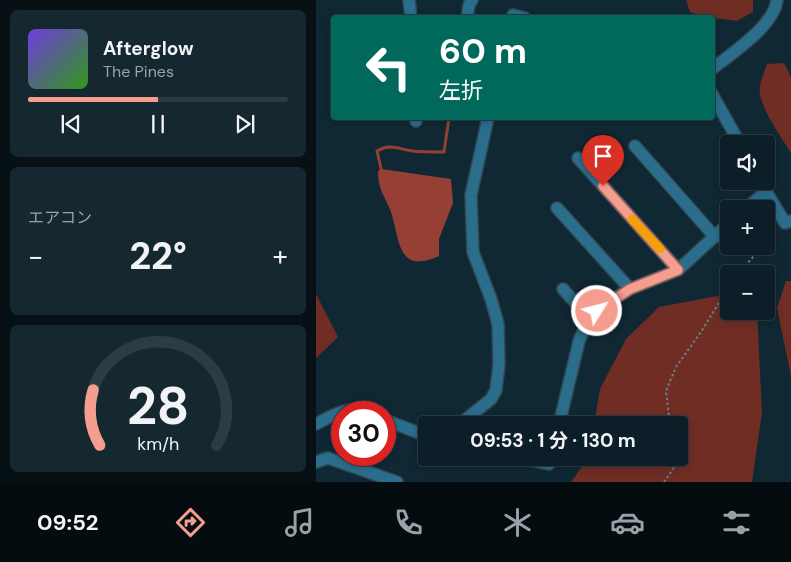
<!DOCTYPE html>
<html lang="ja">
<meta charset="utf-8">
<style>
body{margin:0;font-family:"DM Sans","Noto Sans JP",sans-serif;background:#15272f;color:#f1f3f6;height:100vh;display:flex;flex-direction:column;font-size:19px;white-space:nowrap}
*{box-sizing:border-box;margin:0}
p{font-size:16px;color:#9aa2a7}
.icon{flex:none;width:28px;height:28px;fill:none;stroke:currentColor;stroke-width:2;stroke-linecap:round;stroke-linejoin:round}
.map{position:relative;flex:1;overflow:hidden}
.sheet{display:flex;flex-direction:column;gap:10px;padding:10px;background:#071015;width:316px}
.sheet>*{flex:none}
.guide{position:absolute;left:15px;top:15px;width:384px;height:105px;border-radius:5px;box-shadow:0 2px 8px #0003,0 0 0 1px #2c3c44;background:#00695c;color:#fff;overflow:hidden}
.fabs{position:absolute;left:404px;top:135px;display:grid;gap:10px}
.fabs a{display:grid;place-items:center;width:55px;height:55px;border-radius:5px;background:#0c1e27;box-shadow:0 2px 8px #0003,0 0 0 1px #2c3c44;font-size:25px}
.speed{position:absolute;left:15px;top:401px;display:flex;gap:10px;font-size:25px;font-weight:700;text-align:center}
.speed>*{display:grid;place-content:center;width:65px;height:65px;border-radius:50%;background:#0c1e27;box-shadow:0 2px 8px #0003,0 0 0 1px #2c3c44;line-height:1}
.speed .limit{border:8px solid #d22;background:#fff;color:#111}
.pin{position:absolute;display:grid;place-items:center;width:42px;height:42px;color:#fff;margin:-51px -21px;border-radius:50% 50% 50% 0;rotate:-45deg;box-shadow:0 0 5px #0007}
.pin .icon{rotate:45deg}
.me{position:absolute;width:55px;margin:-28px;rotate:54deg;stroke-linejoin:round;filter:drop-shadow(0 0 4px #0008)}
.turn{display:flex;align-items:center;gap:18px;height:105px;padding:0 25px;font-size:22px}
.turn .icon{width:65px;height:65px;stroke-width:2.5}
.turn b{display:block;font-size:35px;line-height:42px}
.big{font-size:38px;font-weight:700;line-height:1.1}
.sheet .tile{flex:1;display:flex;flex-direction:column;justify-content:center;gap:8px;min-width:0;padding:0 18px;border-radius:8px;background:#15272f}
.sheet .dial{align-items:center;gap:0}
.dial svg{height:130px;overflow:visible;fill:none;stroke:#2c3c44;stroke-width:7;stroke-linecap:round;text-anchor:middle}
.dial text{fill:#f1f3f6;stroke:none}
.song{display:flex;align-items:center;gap:15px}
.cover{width:60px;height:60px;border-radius:8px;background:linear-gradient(135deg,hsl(260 70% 55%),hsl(110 70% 35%))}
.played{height:5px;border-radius:2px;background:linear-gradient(90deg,#f59d8f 50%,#2c3c44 50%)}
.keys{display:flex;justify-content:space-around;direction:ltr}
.heat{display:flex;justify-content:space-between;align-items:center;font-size:28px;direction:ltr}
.trip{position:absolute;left:102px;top:416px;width:270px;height:50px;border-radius:5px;background:#0c1e27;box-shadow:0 2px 8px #0003,0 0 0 1px #2c3c44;font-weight:700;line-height:50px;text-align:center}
.tab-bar{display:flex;height:80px;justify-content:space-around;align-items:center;background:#050c10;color:#9aa2a7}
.tab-bar .icon{width:35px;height:35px}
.tab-bar .selected{color:#f59d8f}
.tab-bar b{font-size:22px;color:#f1f3f6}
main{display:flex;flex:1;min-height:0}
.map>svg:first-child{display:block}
</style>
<main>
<section class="sheet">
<div class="tile">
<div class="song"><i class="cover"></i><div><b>Afterglow</b><p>The Pines</p></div></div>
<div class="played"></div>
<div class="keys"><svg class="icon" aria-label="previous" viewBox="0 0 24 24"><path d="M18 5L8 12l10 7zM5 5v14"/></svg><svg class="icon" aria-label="pause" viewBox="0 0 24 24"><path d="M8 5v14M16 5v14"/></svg><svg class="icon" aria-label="next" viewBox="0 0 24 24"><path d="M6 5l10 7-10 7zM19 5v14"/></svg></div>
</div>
<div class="tile"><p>エアコン</p>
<div class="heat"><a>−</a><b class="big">22°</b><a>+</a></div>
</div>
<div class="tile dial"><svg viewBox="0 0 100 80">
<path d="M14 69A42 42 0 1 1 86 69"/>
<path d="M14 69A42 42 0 0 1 10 35" stroke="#f59d8f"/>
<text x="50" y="56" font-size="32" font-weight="700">28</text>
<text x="50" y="72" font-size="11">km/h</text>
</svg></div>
</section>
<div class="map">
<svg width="475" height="482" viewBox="0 0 475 482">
<rect width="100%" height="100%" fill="#102834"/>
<path fill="#6f2d24" d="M 370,0 L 437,0 L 437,12 L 421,21 L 391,17 L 374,12 Z
M 468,63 L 475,77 L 475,153 C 465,137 448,113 444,95 C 442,84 448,74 451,64 Z
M 470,281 L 475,281 L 475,376 L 461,308 Z
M 0,294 L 22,337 L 0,358 Z
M 412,294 L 412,311 L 441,311 L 446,413 L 436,482 L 255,482 L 272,458 L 364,458 L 364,425 L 278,425 L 284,389 L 310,339 L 343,307 Z"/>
<path fill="#963f34" d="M 65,169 L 135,179 L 137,203 L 123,239 L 123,256 C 81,275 84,240 75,212 C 69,196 62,190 62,171 Z"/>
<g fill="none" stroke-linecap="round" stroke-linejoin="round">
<path stroke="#963f34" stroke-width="3" d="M 66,173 L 61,151 C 74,143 82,149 96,151 C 106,152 117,152 128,152 L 133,118"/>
<defs>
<path id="minor" d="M 93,0 L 95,18
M 151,18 L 153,5 L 156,0
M 196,18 L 197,15 L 209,18
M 396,69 C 416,53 458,26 461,0
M 396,94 L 424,144
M 100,118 L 100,121
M 319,146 L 399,237
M 262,158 L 362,270
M 444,181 L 469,223 L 475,221
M 241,208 L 314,289
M 430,209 L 450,191
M 247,289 L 273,318
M 69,420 L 111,436
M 0,424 C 16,416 32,405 50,412
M 143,425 L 175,399 L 180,390 L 183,364 L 182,324 L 175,299 L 157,252 L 155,195 L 172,118
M 243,425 L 263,341 L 273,318 L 289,304 L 314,289 L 362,270 L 412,224
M 205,458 L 233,464 L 235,458
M 0,462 L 12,458 L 81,482"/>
</defs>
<use href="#minor" stroke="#304652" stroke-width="14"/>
<path stroke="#6b7e88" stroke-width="2" stroke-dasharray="2.5 2.5" stroke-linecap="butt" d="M 450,241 L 460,230
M 423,274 L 446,246
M 354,425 L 350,391 L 360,367 L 385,332 L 412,288
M 348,482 L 362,462 L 362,458"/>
<use href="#minor" stroke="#2b6e8c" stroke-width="11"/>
</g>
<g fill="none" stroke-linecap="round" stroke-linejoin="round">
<defs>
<path id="route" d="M 281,311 L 314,289 L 362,270 L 287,186"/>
</defs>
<use href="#route" stroke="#9f665d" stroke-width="12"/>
<use href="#route" stroke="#f59d8f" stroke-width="9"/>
<path stroke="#f59e0b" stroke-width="9" d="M 316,219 L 344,249"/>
</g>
</svg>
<div class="fabs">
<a><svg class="icon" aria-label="sound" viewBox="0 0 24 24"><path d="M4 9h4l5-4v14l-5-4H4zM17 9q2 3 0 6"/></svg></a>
<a>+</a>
<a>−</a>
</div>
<div class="speed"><div class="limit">30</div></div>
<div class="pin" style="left:287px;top:186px;background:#d93025"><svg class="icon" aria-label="arrive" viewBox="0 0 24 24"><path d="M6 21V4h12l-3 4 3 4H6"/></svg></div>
<svg class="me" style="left:281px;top:311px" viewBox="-20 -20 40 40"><circle r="17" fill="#f59d8f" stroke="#fff" stroke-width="3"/><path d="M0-11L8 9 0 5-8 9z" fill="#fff"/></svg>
<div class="trip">09:53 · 1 分 · 130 m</div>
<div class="guide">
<div class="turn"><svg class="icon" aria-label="left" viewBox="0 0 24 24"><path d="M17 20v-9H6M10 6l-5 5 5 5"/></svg><div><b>60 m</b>左折</div></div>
</div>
</div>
</main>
<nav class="tab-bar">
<b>09:52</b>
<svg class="icon selected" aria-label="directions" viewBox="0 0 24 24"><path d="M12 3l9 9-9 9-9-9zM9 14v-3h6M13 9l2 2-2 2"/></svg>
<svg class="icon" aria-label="music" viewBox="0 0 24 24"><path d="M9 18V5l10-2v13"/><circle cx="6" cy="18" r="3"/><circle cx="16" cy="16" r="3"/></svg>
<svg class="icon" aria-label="phone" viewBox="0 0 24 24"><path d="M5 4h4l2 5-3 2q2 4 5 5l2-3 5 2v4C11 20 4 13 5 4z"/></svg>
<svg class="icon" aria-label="climate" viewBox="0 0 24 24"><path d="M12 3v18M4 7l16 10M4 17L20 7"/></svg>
<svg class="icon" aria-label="car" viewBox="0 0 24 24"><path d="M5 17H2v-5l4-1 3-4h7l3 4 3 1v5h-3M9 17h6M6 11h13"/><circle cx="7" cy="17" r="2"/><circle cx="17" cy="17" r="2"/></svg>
<svg class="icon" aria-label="filters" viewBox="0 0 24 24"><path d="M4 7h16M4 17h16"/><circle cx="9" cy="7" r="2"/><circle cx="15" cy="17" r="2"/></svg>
</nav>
